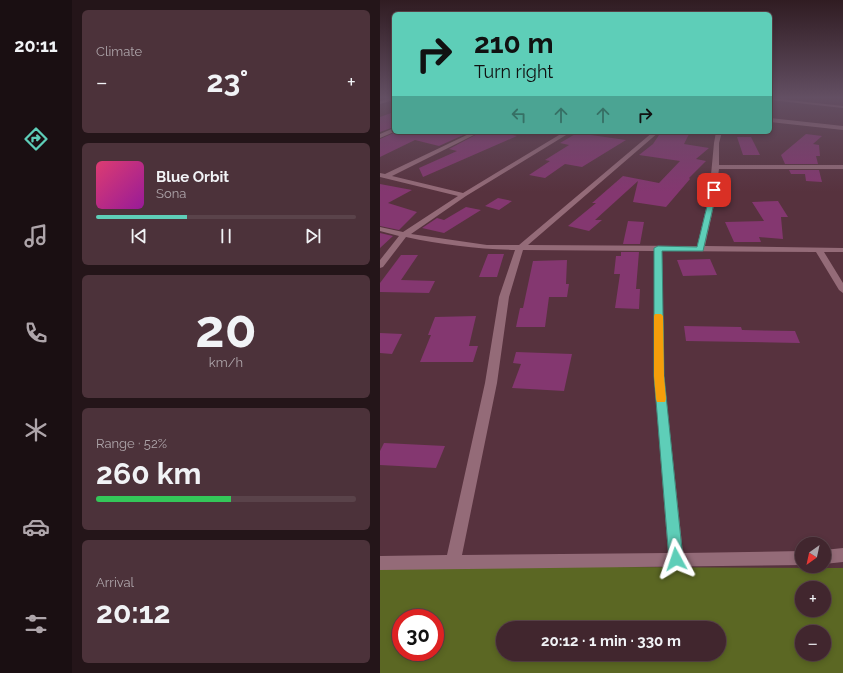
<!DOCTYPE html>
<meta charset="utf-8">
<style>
body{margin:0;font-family:Raleway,sans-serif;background:#4c323a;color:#f1f3f6;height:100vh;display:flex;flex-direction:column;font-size:15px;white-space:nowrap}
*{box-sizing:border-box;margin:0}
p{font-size:13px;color:#aea5aa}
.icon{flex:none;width:22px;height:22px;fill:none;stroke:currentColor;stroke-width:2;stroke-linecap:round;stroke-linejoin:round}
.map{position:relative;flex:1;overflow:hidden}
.side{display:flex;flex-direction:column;gap:10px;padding:10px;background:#241519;width:308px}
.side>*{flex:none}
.banner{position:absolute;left:12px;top:12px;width:380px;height:122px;border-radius:6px;box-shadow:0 2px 6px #0003,0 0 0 1px #5a434a;background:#5eceb8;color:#111;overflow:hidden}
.needle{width:26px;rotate:213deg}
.controls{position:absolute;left:415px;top:537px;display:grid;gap:8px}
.controls a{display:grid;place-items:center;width:36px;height:36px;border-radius:50%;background:#41262e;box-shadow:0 2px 6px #0003,0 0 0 1px #5a434a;font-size:20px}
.speed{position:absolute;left:12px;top:609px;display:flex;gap:8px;font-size:20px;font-weight:700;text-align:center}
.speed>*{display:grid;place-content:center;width:52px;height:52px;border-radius:50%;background:#41262e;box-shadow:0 2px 6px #0003,0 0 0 1px #5a434a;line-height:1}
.speed .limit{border:6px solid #d22;background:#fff;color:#111}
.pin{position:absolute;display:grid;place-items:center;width:34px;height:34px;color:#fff;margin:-17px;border-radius:8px;box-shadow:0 2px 6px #0006}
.me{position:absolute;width:44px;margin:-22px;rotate:355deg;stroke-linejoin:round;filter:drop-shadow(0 0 3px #0008)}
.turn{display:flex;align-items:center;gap:14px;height:84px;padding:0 16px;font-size:18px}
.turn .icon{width:52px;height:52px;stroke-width:2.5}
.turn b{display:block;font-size:28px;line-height:34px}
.lanes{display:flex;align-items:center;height:38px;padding:0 16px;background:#0003;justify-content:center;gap:20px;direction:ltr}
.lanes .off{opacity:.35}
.big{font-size:30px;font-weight:700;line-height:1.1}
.side .card{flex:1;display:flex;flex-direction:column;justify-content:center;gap:6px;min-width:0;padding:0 14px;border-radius:6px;background:#4c323a}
.side .dial{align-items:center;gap:0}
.dial b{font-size:52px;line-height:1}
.song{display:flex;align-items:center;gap:12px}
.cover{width:48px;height:48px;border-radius:6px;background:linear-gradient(135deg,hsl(340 70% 55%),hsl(300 70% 35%))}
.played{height:4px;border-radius:2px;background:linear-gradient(90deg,#5eceb8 35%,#5a434a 35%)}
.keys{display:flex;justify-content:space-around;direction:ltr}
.heat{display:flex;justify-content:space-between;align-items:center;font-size:22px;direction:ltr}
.charge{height:6px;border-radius:3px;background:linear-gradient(90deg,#34c759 52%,#5a434a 0)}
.trip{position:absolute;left:116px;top:621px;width:230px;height:40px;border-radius:20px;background:#41262e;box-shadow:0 2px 6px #0003,0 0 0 1px #5a434a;font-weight:700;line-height:40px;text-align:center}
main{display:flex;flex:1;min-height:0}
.dock{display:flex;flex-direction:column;width:72px;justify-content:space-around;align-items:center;background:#1a0f12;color:#aea5aa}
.dock .icon{width:28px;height:28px}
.dock .current{color:#5eceb8}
.dock b{font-size:18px;color:#f1f3f6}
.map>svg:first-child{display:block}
</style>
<main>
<nav class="dock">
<b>20:11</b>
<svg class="icon current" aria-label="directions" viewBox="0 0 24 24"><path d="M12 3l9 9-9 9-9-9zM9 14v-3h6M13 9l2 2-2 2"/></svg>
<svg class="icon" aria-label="music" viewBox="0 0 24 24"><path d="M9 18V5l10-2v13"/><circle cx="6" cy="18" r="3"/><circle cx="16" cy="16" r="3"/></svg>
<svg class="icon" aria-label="phone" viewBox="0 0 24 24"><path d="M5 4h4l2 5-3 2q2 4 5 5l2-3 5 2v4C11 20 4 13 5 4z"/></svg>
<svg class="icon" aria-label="climate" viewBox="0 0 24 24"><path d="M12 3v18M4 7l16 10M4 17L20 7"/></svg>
<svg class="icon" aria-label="car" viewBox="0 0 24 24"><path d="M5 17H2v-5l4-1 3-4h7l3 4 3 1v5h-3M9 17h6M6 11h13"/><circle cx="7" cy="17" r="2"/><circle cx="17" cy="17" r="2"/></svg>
<svg class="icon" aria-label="filters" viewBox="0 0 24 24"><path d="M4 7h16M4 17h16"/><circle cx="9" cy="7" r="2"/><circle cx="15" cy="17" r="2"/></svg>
</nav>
<section class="side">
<div class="card"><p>Climate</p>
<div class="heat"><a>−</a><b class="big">23°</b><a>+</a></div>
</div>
<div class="card">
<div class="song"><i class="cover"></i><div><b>Blue Orbit</b><p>Sona</p></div></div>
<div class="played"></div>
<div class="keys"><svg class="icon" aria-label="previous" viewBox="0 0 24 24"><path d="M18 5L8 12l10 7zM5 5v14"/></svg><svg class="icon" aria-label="pause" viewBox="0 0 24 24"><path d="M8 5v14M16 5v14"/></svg><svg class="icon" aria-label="next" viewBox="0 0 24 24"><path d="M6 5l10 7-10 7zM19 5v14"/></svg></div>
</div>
<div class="card dial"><b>20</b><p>km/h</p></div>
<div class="card"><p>Range · 52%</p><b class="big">260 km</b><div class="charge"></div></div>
<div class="card"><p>Arrival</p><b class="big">20:12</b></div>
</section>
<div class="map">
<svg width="463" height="673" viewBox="0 0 463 673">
<rect width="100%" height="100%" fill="#57323e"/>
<path fill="#5b6723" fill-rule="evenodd" d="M 0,566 L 463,568 L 463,673 L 0,673 ZM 422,588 L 444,588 L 444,610 L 422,610 ZM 21,618 L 55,618 L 55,652 L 21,652 ZM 123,628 L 339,628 L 339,654 L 123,654 ZM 422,632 L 444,632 L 444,654 L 422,654 Z"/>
<path fill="#843770" d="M 14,112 L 14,127 L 0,132 L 0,117 Z
M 16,132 L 90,132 L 59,146 L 35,140 L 0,157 L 0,139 Z
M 101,132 L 120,132 L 137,136 L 43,177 L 39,168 L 77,151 L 69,149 Z
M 289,132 L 310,132 L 304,144 L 329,148 L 316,159 L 326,161 L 309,178 L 310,179 L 286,207 L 253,202 L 258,181 L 215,220 L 222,220 L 209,231 L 188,226 L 216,203 L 212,203 L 243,176 L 279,183 L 300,161 L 259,155 L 273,144 L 279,135 L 285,135 Z
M 197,133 L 246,140 L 202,167 L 185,164 L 165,178 L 149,175 L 170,161 L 165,160 L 189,145 L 180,143 Z
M 426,134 L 442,136 L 433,144 L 439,145 L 440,156 L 436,156 L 438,164 L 405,164 L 401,155 Z
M 357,137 L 371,137 L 380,155 L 363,155 Z
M 409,170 L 439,170 L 442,182 L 426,181 L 425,174 L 411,174 Z
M 0,184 L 32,190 L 8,203 L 37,212 L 19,230 L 0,226 Z
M 118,198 L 132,201 L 119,210 L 105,206 Z
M 398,201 L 408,217 L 401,217 L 403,239 L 379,237 L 381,242 L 354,242 L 345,222 L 384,221 L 372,202 Z
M 86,207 L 101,210 L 64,233 L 42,228 L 57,218 L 64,220 Z
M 248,221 L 264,222 L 260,244 L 243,244 Z
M 0,233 L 13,236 L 0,248 Z
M 241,252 L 259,252 L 256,289 L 260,289 L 259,309 L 235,308 L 240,274 L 234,274 L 236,256 L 241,256 Z
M 108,254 L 124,254 L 117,277 L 99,277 Z
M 21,255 L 38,255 L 21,280 L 55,281 L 49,293 L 0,292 L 0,283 Z
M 330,259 L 337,275 L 303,276 L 297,260 Z
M 187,260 L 186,284 L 189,284 L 187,297 L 169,297 L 165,327 L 136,327 L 140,308 L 143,308 L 153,261 Z
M 96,316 L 89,346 L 98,346 L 93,362 L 40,362 L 51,335 L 48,335 L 55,317 Z
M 304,326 L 361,327 L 362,330 L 415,331 L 420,343 L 306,341 Z
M 0,333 L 22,334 L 12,354 L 0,353 Z
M 136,352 L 192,354 L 184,391 L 132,388 L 141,364 L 133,363 Z
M 4,443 L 65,446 L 56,468 L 0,465 L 0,451 Z"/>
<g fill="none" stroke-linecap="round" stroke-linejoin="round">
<path fill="#946b78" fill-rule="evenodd" d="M 11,98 L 14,98 L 14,100 L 0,104 L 0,101 Z
M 390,98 L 463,106 L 463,108 L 390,100 Z
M 390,118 L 463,126 L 463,130 L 390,122 Z
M 14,128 L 14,132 L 0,138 L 0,134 Z
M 93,132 L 100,132 L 12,176 L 83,193 L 184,132 L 191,132 L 86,196 L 31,234 L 107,245 L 139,245 L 273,132 L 279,132 L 148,245 L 317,246 L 329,196 L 334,143 L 336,132 L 342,132 L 339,143 L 339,165 L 463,165 L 463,169 L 339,169 L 334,205 L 325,246 L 463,248 L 463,252 L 444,252 L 463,283 L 463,293 L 459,290 L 436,252 L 282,251 L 284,376 L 303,553 L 422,551 L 422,565 L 0,570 L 0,556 L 67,555 L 105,383 L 119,297 L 135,250 C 99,249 62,245 26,237 L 3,267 L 0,268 L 0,260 L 19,236 L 0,231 L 0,227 L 23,232 L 78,196 L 0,177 L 0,173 L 5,174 ZM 143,250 L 274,251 L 274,376 L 288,553 L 82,555 L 117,383 L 129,297 Z
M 463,548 L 463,562 L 444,564 L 444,550 Z"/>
</g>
<linearGradient id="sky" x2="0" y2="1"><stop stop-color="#301c22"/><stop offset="0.51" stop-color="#634f63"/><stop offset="1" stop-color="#634f63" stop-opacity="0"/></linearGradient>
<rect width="463" height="192" fill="url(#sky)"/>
<path fill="#5eceb8" stroke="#3d8678" d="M 334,188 L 337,190 L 323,251 L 282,251 L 284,376 L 303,559 L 301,564 L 296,565 L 291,564 L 289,559 L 274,376 L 274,248 L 278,246 L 317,247 L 331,190 Z"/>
<path fill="#f59e0b" d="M 275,314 L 281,314 L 283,316 L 284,376 L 286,399 L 285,402 L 277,402 L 276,399 L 274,376 L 274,316 Z"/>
</svg>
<div class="controls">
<a><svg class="needle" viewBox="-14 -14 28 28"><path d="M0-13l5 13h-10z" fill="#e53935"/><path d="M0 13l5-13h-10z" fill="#aea5aa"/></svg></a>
<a>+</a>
<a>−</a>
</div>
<div class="speed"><div class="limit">30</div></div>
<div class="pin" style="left:334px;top:190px;background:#d93025"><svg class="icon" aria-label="arrive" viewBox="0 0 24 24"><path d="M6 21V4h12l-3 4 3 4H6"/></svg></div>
<svg class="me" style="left:296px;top:559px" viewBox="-20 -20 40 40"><path d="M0-17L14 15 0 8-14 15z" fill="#5eceb8" stroke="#fff" stroke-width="4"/></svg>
<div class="trip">20:12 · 1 min · 330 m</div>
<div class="banner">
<div class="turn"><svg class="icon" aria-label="right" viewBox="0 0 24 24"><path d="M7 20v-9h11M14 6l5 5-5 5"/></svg><div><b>210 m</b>Turn right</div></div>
<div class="lanes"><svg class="icon off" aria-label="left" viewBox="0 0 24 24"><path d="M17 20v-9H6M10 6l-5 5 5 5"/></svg><svg class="icon off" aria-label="ahead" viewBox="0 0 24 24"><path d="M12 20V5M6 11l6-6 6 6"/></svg><svg class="icon off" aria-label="ahead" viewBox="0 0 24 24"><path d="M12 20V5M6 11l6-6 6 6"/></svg><svg class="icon" aria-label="right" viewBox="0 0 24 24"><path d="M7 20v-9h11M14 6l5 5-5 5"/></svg></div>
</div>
</div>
</main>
